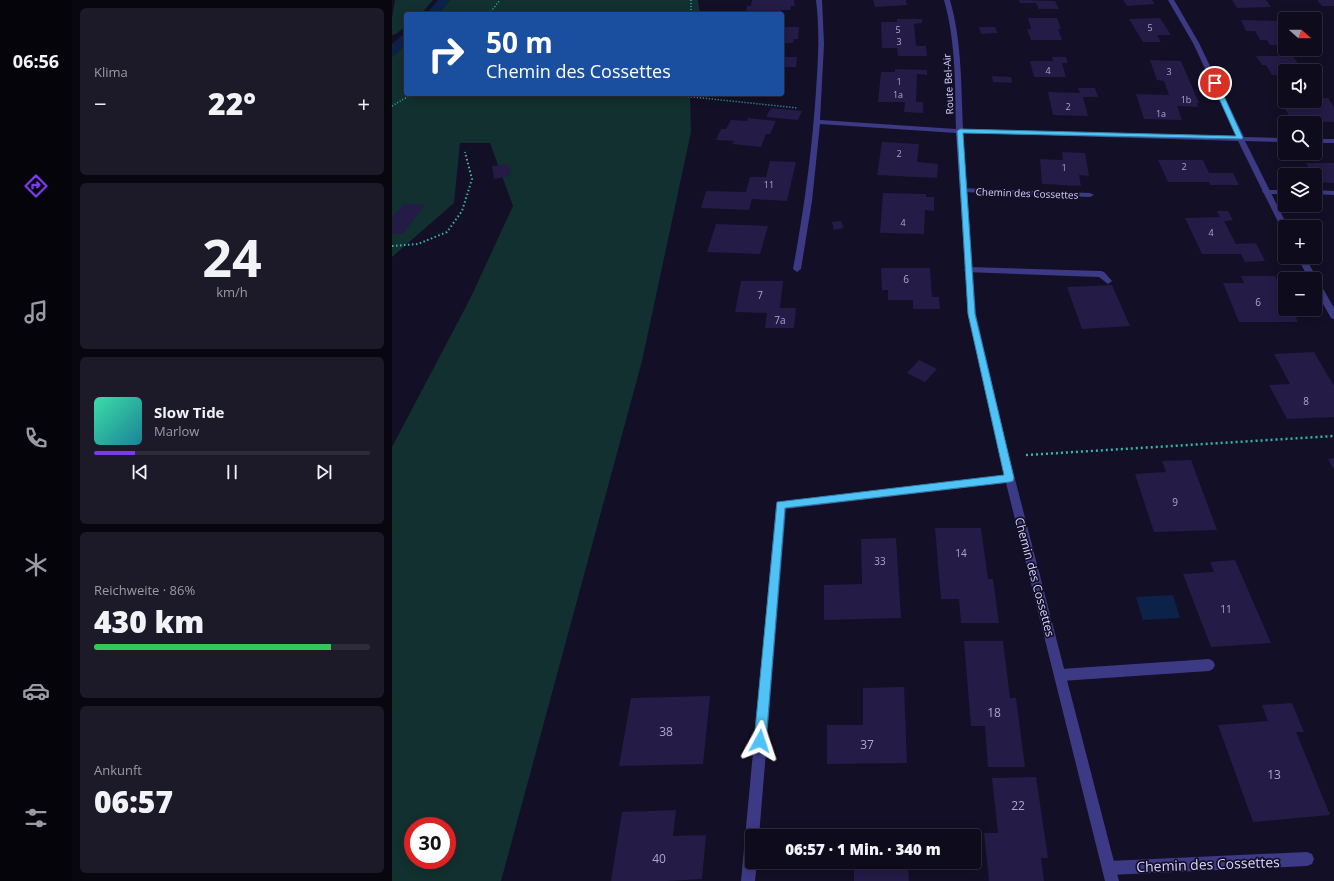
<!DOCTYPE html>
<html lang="de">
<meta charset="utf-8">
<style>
body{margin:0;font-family:"Open Sans",sans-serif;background:#1c1929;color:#f1f3f6;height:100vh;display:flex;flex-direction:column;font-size:15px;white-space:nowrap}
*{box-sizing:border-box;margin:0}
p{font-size:13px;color:#9b9ba3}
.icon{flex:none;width:22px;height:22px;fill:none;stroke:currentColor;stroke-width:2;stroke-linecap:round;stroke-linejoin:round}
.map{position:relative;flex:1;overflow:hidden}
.side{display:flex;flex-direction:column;gap:8px;padding:8px;background:#08060f;width:320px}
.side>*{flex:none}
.banner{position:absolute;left:12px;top:12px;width:380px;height:84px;border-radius:4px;box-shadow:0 2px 10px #0003,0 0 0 1px #2e2b3b;background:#1a4fa0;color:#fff;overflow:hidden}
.needle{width:26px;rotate:111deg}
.buttons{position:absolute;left:886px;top:12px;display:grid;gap:8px}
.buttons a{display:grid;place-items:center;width:44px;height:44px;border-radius:4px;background:#0e0b1c;box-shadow:0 2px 10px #0003,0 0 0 1px #2e2b3b;font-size:20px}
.speed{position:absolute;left:12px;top:817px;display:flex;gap:8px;font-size:20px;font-weight:700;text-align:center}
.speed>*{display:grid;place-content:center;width:52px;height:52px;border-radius:50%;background:#0e0b1c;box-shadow:0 2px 10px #0003,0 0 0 1px #2e2b3b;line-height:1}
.speed .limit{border:6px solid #d22;background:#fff;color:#111}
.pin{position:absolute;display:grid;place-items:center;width:34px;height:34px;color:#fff;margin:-17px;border:2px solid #fff;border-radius:50%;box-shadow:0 1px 4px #0007}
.me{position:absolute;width:44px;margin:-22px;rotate:5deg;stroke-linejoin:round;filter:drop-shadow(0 0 3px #0008)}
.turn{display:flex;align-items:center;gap:14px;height:84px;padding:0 16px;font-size:18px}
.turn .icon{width:52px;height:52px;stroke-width:2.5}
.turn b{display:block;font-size:28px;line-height:34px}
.big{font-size:30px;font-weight:800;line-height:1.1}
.side .tile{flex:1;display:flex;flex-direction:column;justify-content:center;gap:6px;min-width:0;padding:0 14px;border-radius:6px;background:#1c1929}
.side .dial{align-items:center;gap:0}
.dial b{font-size:52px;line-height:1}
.song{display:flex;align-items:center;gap:12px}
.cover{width:48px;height:48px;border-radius:6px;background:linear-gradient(135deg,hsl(160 70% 55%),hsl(190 70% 35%))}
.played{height:4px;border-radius:2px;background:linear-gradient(90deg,#7c3aed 15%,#2e2b3b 15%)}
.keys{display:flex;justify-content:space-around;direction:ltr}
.heat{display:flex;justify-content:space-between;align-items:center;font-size:22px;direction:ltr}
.charge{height:6px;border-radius:3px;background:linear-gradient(90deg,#34c759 86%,#2e2b3b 0)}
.trip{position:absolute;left:353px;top:829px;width:236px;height:40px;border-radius:4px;background:#0e0b1c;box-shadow:0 2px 10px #0003,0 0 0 1px #2e2b3b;font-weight:800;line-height:40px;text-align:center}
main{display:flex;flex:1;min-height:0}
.menu{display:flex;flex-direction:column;width:72px;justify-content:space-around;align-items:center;background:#06040b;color:#9b9ba3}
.menu .icon{width:28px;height:28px}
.menu .on{color:#7c3aed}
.menu b{font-size:18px;color:#f1f3f6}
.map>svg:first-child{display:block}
</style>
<main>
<nav class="menu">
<b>06:56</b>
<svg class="icon on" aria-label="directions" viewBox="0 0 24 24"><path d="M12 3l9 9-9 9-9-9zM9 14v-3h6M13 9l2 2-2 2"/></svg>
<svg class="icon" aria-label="music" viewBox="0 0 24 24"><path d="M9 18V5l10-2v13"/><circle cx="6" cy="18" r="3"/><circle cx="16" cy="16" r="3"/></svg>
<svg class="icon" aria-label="phone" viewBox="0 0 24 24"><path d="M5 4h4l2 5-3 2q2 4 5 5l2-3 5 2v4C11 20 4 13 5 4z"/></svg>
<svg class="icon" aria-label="climate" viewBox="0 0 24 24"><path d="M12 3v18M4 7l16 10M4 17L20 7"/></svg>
<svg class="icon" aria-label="car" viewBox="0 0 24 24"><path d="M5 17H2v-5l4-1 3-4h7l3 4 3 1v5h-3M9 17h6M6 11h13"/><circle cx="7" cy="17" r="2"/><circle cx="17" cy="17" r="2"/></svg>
<svg class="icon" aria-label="filters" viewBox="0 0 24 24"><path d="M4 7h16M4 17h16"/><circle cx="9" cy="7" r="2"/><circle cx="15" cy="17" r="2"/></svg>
</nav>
<section class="side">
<div class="tile"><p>Klima</p>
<div class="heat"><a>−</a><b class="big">22°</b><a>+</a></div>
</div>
<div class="tile dial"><b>24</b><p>km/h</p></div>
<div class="tile">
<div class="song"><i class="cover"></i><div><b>Slow Tide</b><p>Marlow</p></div></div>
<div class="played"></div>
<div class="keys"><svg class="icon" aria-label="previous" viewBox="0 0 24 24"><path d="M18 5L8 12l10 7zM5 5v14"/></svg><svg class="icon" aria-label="pause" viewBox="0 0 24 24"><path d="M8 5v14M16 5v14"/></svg><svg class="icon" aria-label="next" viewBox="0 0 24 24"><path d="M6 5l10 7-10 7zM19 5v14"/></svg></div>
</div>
<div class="tile"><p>Reichweite · 86%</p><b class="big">430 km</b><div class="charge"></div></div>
<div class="tile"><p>Ankunft</p><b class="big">06:57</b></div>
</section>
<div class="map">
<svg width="942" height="881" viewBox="0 0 942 881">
<rect width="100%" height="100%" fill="#130f26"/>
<path fill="#12302f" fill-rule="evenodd" d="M 3,0 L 41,0 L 29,14 L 14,14 L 14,26 L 4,34 L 0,35 L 0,18 Z
M 58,0 L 306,0 L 308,14 L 46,14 Z
M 14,44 L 14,94 L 298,94 L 299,132 L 250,361 L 109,881 L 0,881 L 0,447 L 78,299 L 121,206 L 98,143 L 68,143 L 62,203 L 0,257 L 0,57 ZM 21,826 L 55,826 L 55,860 L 21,860 Z"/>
<path fill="#0c2248" d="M 46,0 L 58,0 L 46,14 L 34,14 Z
M 14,32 L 14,44 L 0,57 L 0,44 Z
M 781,595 L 788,618 L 751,620 L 744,597 Z"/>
<path fill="#241b47" d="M 360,0 L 402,0 L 403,6 L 399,6 L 398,10 L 389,10 L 388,14 L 354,14 L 355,6 L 359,6 Z
M 481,0 L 514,0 L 515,5 L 483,7 Z
M 627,0 L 663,1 L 667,9 L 647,9 L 644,3 L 628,3 Z
M 731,0 L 760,0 L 763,4 L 735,6 Z
M 840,0 L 874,0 L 879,7 L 845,8 Z
M 925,0 L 942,0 L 942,6 L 930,6 Z
M 636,18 L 665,18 L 669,29 L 666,29 L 670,40 L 639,40 L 635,29 L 639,29 Z
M 768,18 L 779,35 L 765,35 L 769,42 L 751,42 L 737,19 Z
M 505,19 L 530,19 L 530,23 L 522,24 L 524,46 L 534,46 L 535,56 L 506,56 L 505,48 L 490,48 L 489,22 L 505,22 Z
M 849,20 L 890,21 L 893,25 L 893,45 L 878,45 L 875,40 L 868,40 L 863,31 L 854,31 Z
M 390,27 L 407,27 L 406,39 L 402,39 L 401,43 L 390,43 Z
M 587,27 L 603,27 L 606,33 L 589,34 Z
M 864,56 L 901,56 L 909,68 L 912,68 L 914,71 L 893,71 L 893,75 L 880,75 L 874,65 L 870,65 Z
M 390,57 L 405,57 L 404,67 L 390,67 Z
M 660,57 L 674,57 L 676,63 L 670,63 L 674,77 L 642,77 L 638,61 L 661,61 Z
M 758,60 L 789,61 L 807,103 L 805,103 L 806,107 L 785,106 L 790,120 L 752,119 L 744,94 L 777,95 L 772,81 L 765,80 Z
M 503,69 L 535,70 L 535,75 L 525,74 L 524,102 L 531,102 L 531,113 L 512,112 L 513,102 L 486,102 L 489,72 L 503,72 Z
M 600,76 L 619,77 L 620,83 L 601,82 Z
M 686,88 L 703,88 L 706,97 L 691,97 L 696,116 L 661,115 L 656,92 L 688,93 Z
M 923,98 L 936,98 L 942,107 L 942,122 L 900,121 L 891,105 L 917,106 L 914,101 L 923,101 Z
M 379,108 L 410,111 L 406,120 L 374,117 Z
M 356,118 L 384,121 L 378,134 L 374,134 L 369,147 L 340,144 L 342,141 L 324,140 L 329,129 L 334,129 L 339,120 L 355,121 Z
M 490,142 L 527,144 L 525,162 L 546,164 L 545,178 L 485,175 Z
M 670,152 L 693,153 L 697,176 L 687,175 L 689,186 L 650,184 L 648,159 L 671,160 Z
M 766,160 L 811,160 L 817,173 L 841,173 L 847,185 L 818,185 L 817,182 L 776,182 Z
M 378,161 L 404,162 L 395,201 L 360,199 L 357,210 L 309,208 L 314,191 L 354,192 L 358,177 L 374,177 Z
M 914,163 L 942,163 L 942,183 L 925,182 L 923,175 L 921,175 Z
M 116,164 L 118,176 L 102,179 L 100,166 Z
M 491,193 L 534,194 L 534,197 L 542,197 L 542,211 L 533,210 L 532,234 L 488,233 Z
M 12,204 L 33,205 L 11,234 L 0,233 L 0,218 Z
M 825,211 L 836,211 L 841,220 L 832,221 L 844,244 L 864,243 L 873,261 L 853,262 L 849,254 L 810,254 L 793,218 L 828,217 Z
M 449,221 L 452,228 L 442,230 L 440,222 Z
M 324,224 L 376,226 L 368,254 L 315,252 Z
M 489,268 L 538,268 L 540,297 L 547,297 L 548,309 L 521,309 L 521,300 L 496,300 L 496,290 L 490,290 Z
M 849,276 L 883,276 L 893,296 L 893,309 L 900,309 L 906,322 L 847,322 L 831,283 L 852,283 Z
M 349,281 L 391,281 L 388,308 L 404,308 L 402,328 L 373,328 L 375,313 L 343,312 Z
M 720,285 L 738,326 L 690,329 L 675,287 Z
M 922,352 L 942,386 L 942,417 L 895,419 L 877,385 L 898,384 L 882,354 Z
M 527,360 L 545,369 L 533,382 L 515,373 Z
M 942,458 L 942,470 L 936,459 Z
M 799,460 L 825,530 L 762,532 L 743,474 L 774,472 L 770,461 Z
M 543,528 L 589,528 L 596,579 L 601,579 L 607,623 L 569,623 L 567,599 L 549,599 Z
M 504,538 L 509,618 L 432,620 L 432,585 L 470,584 L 469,539 Z
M 843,560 L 879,643 L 819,647 L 791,574 L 822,572 L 818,562 Z
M 572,641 L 611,641 L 618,698 L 624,698 L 633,767 L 596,767 L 593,726 L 579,726 Z
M 512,687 L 515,763 L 435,764 L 435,725 L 471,725 L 471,688 Z
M 318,696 L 311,764 L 227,766 L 239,698 Z
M 900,703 L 912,732 L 904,732 L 938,815 L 861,822 L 826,725 L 876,721 L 870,705 Z
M 644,777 L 656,858 L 649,858 L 652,881 L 597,881 L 592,833 L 606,833 L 600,778 Z
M 284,810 L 281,836 L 314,835 L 310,879 L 275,881 L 219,881 L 230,812 Z
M 462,862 L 516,862 L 517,881 L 462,881 Z"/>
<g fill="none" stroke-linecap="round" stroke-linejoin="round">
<path stroke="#2fb8b0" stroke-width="1.5" stroke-dasharray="1 2" stroke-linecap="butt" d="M 299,0 L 299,14
M 97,14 L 108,0
M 272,94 L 406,108
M 0,106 L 20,94"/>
<path stroke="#2fb8b0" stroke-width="2" stroke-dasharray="1.5 2.5" stroke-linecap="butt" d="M 0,246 L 26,244 L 55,232 L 70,211 L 80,179 L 73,152"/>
<path stroke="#2fb8b0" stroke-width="2.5" stroke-dasharray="2 3" stroke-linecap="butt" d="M 634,455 L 942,436"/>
<path fill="#3d3a85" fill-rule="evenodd" d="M 568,188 L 698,193 L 702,195 L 698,197 L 571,192 L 568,192 Z
M 871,190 L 893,190 L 893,194 L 874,194 L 870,192 Z
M 923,190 L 942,191 L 942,195 L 923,194 Z
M 576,267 L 709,271 L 712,272 L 720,281 L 716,284 L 707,277 L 573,272 L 572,270 L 573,268 Z
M 817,659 L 821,661 L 823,665 L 821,669 L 817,671 L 669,681 L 665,679 L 663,675 L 665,671 L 669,669 Z
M 915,852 L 920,854 L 922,859 L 920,864 L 915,866 L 717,875 L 712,873 L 710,868 L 712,863 L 717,861 Z"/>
<path fill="#3d3a85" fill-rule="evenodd" d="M 424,0 L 430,0 L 432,44 L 428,120 L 564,129 C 563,86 564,42 552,0 L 558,0 C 570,42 569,86 571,129 L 845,137 L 801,43 L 776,0 L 782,0 L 807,43 L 852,137 L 893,138 L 893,142 L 853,141 L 896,227 L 893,227 L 893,230 L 889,228 L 846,141 L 571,133 L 584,314 L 617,456 L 727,881 L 713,881 L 614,483 L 394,509 L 367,836 L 360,836 L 360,862 L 365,862 L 363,881 L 349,881 L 384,505 L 385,502 L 612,475 L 576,314 L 564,133 L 428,124 L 420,201 L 409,269 L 405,272 L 401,269 C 412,210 420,151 424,91 C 426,61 428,31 424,0 Z
M 923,139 L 942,139 L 942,143 L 923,143 Z
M 905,257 L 913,257 L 942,308 L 942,319 L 939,318 L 923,290 L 923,279 L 917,279 Z"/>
</g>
<path fill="#4fc3f7" stroke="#337fa1" d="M 821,81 L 826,83 L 851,138 L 850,139 L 571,133 L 583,314 L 622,478 L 621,481 L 618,482 L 393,508 L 374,741 L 372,746 L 368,747 L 364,746 L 362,741 L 385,502 L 612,475 L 576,314 L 565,131 L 568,129 L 844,136 L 820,83 Z"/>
<g text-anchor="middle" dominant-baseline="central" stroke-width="3.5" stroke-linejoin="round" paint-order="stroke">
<g font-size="9" fill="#aca6d1">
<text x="758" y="27">5</text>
<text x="506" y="29">5</text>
<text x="507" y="41">3</text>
<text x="656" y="70">4</text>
<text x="777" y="71">3</text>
<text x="507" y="81">1</text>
<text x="506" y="94">1a</text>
<text x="794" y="99">1b</text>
<text x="676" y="106">2</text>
<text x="769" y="113">1a</text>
<text x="507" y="153">2</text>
<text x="792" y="166">2</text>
<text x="672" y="167">1</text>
<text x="377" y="184">11</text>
<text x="511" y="222">4</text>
<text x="819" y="232">4</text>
</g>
<g font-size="10" fill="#d9d4ff" stroke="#130f26">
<text transform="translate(556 84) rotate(-93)">Route Bel-Air</text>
<text transform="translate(635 193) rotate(2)">Chemin des Cossettes</text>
</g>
<g font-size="10" fill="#aca6d1">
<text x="514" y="279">6</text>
<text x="368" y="295">7</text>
<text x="866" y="302">6</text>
<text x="388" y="320">7a</text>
<text x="914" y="401">8</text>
<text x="783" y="502">9</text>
<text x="569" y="553">14</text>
<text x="488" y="561">33</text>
<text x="834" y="609">11</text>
</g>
<g font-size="12" fill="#d9d4ff" stroke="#130f26">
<text transform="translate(643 577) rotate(75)">Chemin des Cossettes</text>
</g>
<g font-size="12" fill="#aca6d1">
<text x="602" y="712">18</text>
<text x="274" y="731">38</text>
<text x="475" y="744">37</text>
<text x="882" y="774">13</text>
<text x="626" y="805">22</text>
<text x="267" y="858">40</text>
</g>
<g font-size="14" fill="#d9d4ff" stroke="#130f26">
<text transform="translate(816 864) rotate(-2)">Chemin des Cossettes</text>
</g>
</g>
</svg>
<div class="buttons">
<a><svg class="needle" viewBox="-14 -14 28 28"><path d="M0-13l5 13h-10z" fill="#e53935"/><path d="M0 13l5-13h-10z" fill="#9b9ba3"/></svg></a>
<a><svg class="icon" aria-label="sound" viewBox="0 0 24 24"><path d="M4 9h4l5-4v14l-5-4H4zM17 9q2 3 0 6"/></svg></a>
<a><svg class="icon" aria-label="search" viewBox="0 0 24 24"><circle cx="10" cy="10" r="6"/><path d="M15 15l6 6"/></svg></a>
<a><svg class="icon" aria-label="layers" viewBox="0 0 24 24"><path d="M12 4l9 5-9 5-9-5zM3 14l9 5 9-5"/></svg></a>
<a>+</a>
<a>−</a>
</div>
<div class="speed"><div class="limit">30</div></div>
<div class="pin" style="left:823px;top:83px;background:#d93025"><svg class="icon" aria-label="arrive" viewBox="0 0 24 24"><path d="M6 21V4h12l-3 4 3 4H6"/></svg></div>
<svg class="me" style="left:368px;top:741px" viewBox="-20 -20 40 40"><path d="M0-17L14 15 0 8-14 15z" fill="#4fc3f7" stroke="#fff" stroke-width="4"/></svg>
<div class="trip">06:57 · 1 Min. · 340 m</div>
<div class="banner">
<div class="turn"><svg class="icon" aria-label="right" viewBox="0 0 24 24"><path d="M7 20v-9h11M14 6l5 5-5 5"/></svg><div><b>50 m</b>Chemin des Cossettes</div></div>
</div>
</div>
</main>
